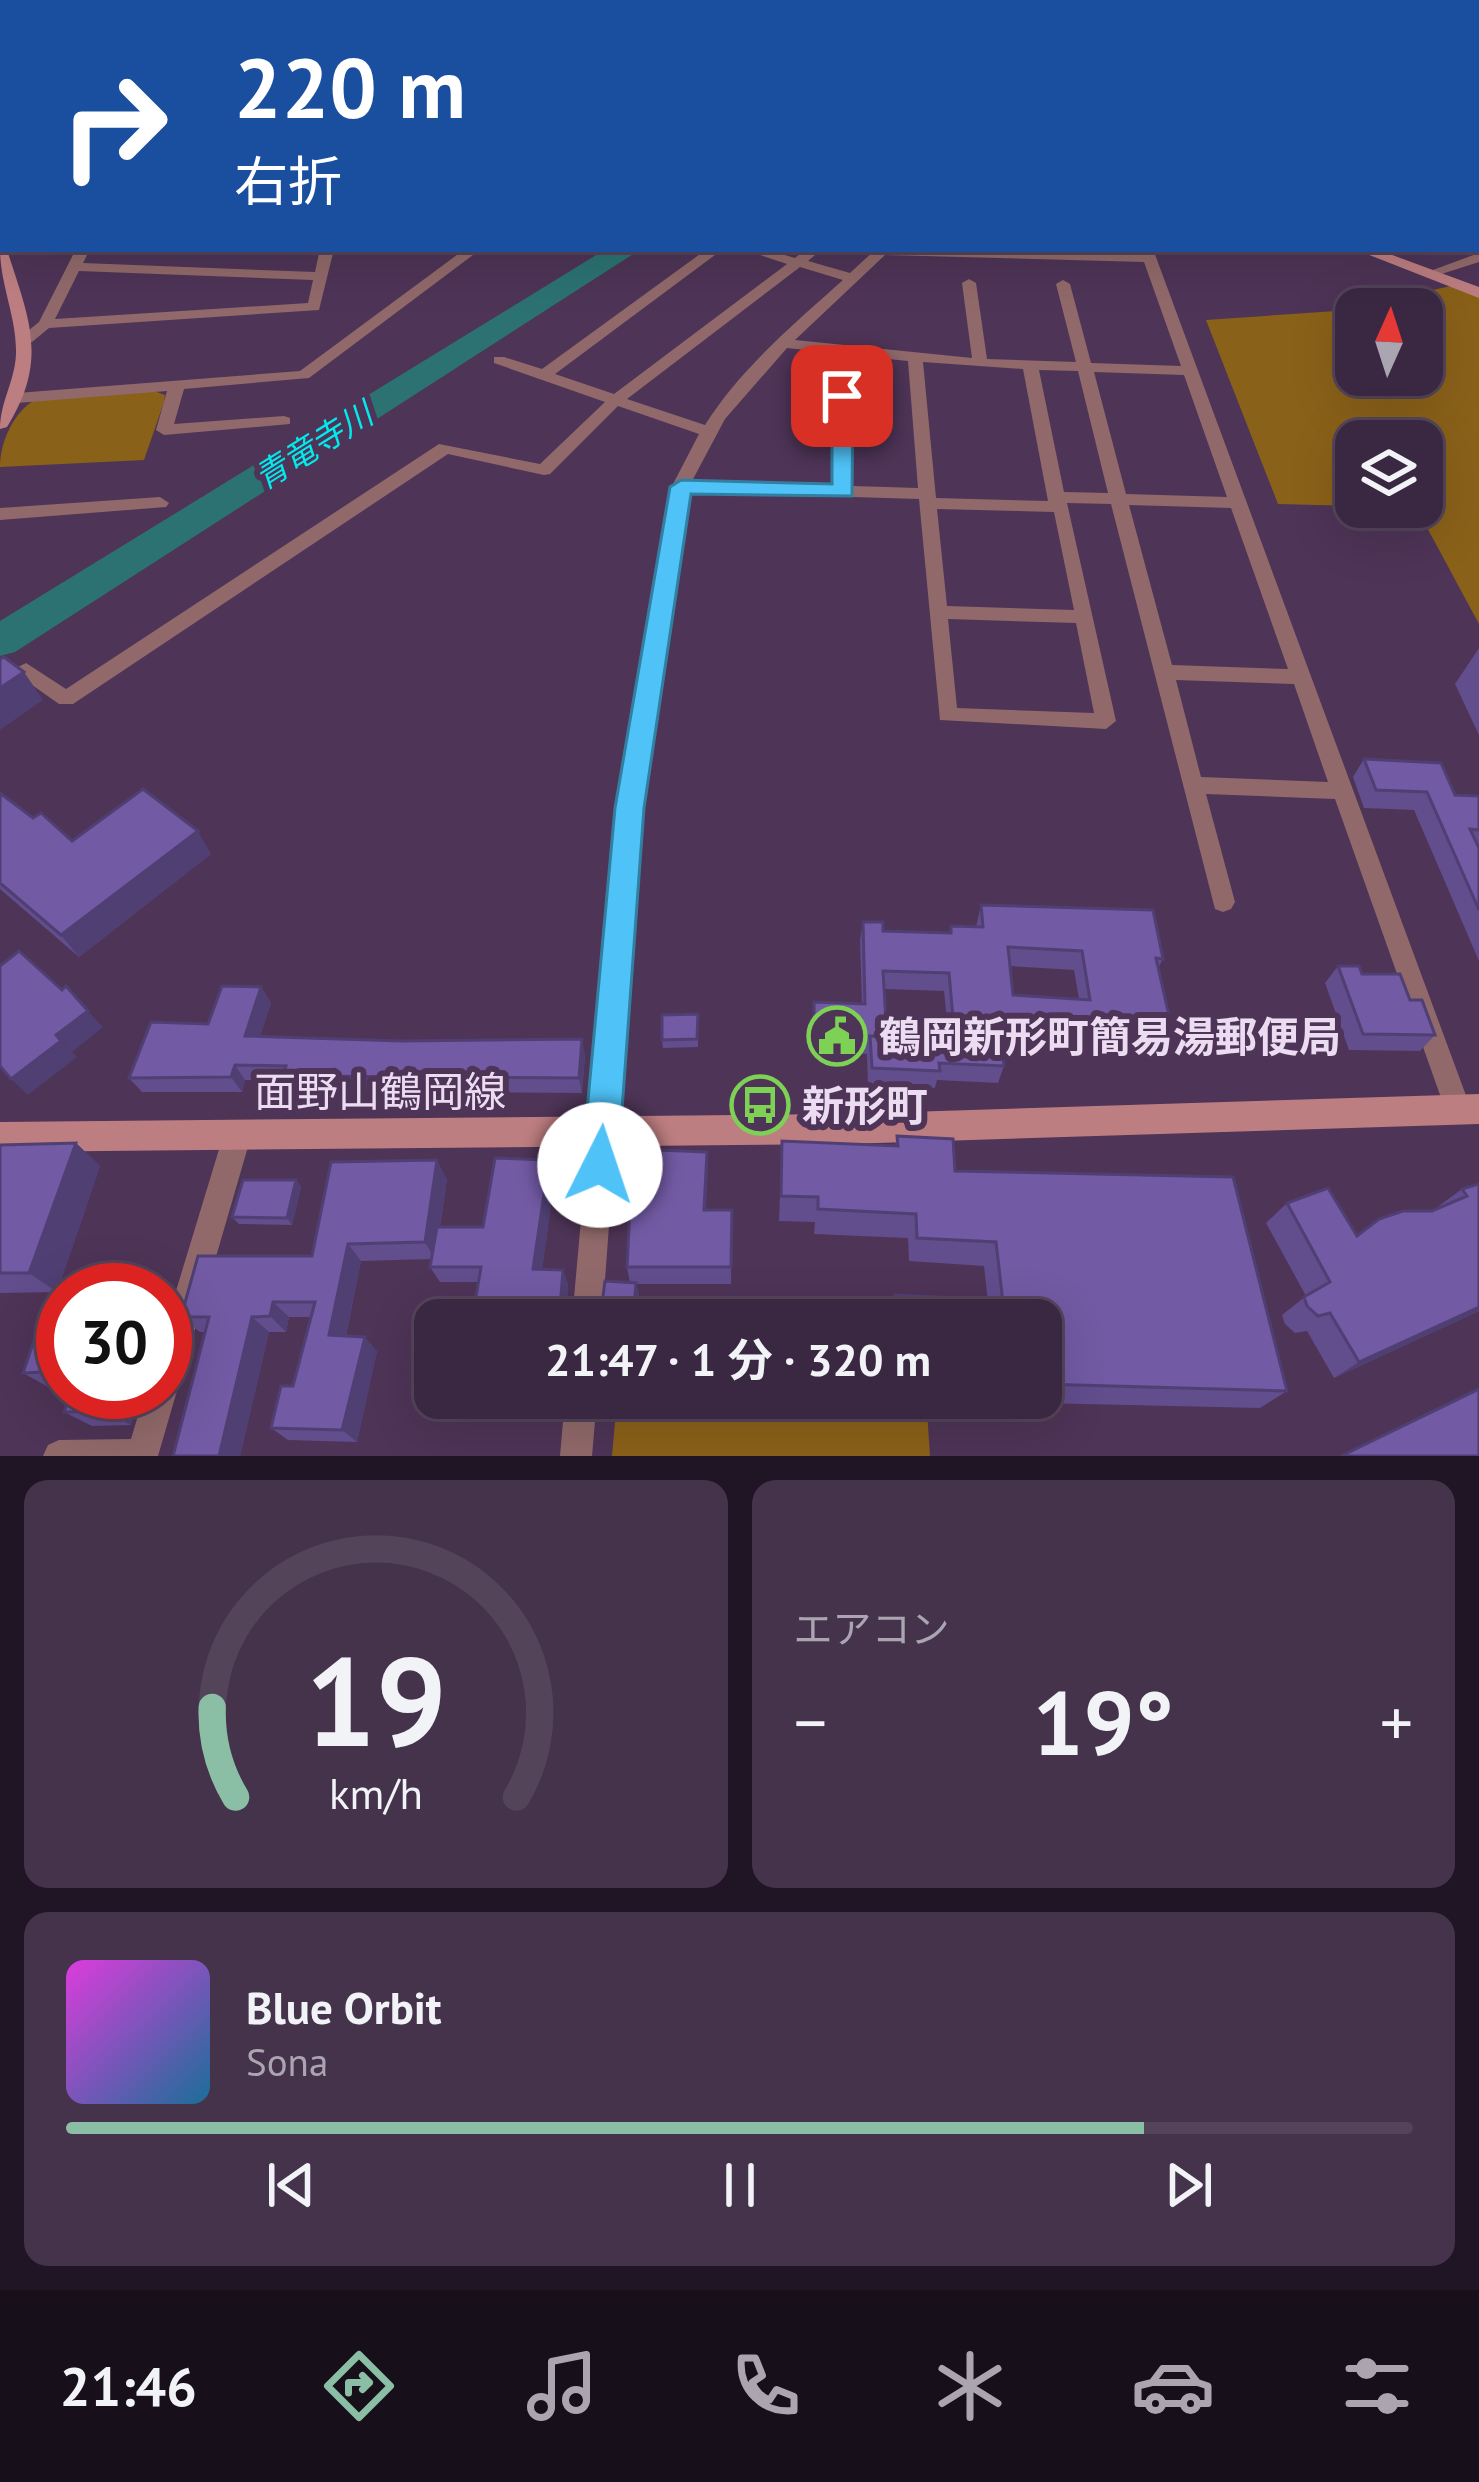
<!DOCTYPE html>
<html lang="ja">
<meta charset="utf-8">
<style>
body{margin:0;font-family:"PT Sans","Noto Sans JP",sans-serif;background:#45334c;color:#f1f3f6;height:100vh;display:flex;flex-direction:column;font-size:45px;white-space:nowrap}
*{box-sizing:border-box;margin:0}
p{font-size:39px;color:#aba5b1}
.icon{flex:none;width:66px;height:66px;fill:none;stroke:currentColor;stroke-width:2;stroke-linecap:round;stroke-linejoin:round}
.map{position:relative;height:1456px;overflow:hidden}
.details{display:flex;flex-direction:column;gap:24px;padding:24px;background:#201524;flex:1}
.details>*{flex:none}
.guide{position:absolute;left:0px;top:0px;width:1479px;height:252px;box-shadow:0 12px 48px #0002,0 0 0 3px #54445a;background:#1a4fa0;color:#fff;overflow:hidden}
.needle{width:78px;rotate:3deg}
.buttons{position:absolute;left:1335px;top:288px;display:grid;gap:24px}
.buttons a{display:grid;place-items:center;width:108px;height:108px;border-radius:24px;background:#3a2741;box-shadow:0 12px 48px #0002,0 0 0 3px #54445a;font-size:60px}
.speed{position:absolute;left:36px;top:1263px;display:flex;gap:24px;font-size:60px;font-weight:700;text-align:center}
.speed>*{display:grid;place-content:center;width:156px;height:156px;border-radius:50%;background:#3a2741;box-shadow:0 12px 48px #0002,0 0 0 3px #54445a;line-height:1}
.speed .limit{border:18px solid #d22;background:#fff;color:#111}
.pin{position:absolute;display:grid;place-items:center;width:102px;height:102px;color:#fff;margin:-51px;border-radius:24px;box-shadow:0 6px 18px #0006}
.me{position:absolute;width:132px;margin:-66px;rotate:4deg;stroke-linejoin:round;filter:drop-shadow(0 0 9px #0008)}
.turn{display:flex;align-items:center;gap:42px;height:252px;padding:0 36px;font-size:54px}
.turn .icon{width:156px;height:156px;stroke-width:2.5}
.turn b{display:block;font-size:84px;line-height:102px}
.big{font-size:90px;font-weight:700;line-height:1.1}
.details .tile{flex:1;display:flex;flex-direction:column;justify-content:center;gap:18px;min-width:0;padding:0 42px;border-radius:24px;background:#45334c}
.details .dial{align-items:center;gap:0}
.dial svg{height:312px;overflow:visible;fill:none;stroke:#54445a;stroke-width:7;stroke-linecap:round;text-anchor:middle}
.dial text{fill:#f1f3f6;stroke:none}
.song{display:flex;align-items:center;gap:36px}
.cover{width:144px;height:144px;border-radius:18px;background:linear-gradient(135deg,hsl(300 70% 55%),hsl(200 70% 35%))}
.played{height:12px;border-radius:6px;background:linear-gradient(90deg,#8abfa5 80%,#54445a 80%)}
.keys{display:flex;justify-content:space-around;direction:ltr}
.heat{display:flex;justify-content:space-between;align-items:center;font-size:66px;direction:ltr}
.details .tiles{flex:1;display:grid;gap:24px;grid-template-columns:1fr 1fr}
.tile:last-child{grid-column:span 2}
.trip{position:absolute;left:414px;top:1299px;width:648px;height:120px;border-radius:24px;background:#3a2741;box-shadow:0 12px 48px #0002,0 0 0 3px #54445a;font-weight:700;line-height:120px;text-align:center}
.menu{display:flex;height:192px;justify-content:space-around;align-items:center;background:#17101a;color:#aba5b1}
.menu .icon{width:84px;height:84px}
.menu .on{color:#8abfa5}
.menu b{font-size:54px;color:#f1f3f6}
.map>svg:first-child{display:block}
</style>
<div class="map">
<svg width="1479" height="1456" viewBox="0 0 1479 1456">
<rect width="100%" height="100%" fill="#4e3457"/>
<path fill="#8a6119" fill-rule="evenodd" d="M 1451,286 L 1479,297 L 1479,624 L 1417,509 L 1377,507 L 1422,507 L 1422,441 L 1356,441 L 1356,506 L 1278,504 L 1206,320 L 1336,311 ZM 1356,309 L 1422,309 L 1422,375 L 1356,375 Z
M 154,391 L 165,395 L 164,402 L 144,460 L 0,467 C 0,443 13,412 36,399 Z
M 617,1399 L 927,1411 L 930,1456 L 612,1456 Z"/>
<g fill="none" stroke-linecap="round" stroke-linejoin="round">
<path fill="#2c7273" fill-rule="evenodd" d="M 606,249 L 641,249 L 15,652 L 0,656 L 0,621 Z"/>
<path fill="#91696a" fill-rule="evenodd" d="M 1476,4 L 1479,5 L 1479,11 L 1476,10 Z
M 1476,31 L 1479,31 L 1479,37 L 1476,37 Z
M 0,73 L 3,73 L 3,79 L 0,79 Z
M 1476,82 L 1479,82 L 1479,89 L 1476,89 Z
M 1476,124 L 1479,124 L 1479,132 L 1476,132 Z
M 0,126 L 3,126 L 3,134 L 0,134 Z
M 0,173 L 3,173 L 3,181 L 0,181 Z
M 1476,206 L 1479,207 L 1479,221 L 1476,220 Z
M 3,224 L 3,232 L 0,233 L 0,225 Z
M 76,249 L 90,249 L 83,263 L 315,272 L 320,249 L 334,249 L 319,310 L 49,328 L 32,342 L 22,342 L 22,336 L 39,322 ZM 79,271 L 313,280 L 308,303 L 55,319 Z
M 465,249 L 481,249 L 309,378 L 184,389 L 174,424 L 284,416 L 290,418 L 290,424 L 164,435 L 156,430 L 167,391 L 17,403 L 9,398 L 17,393 L 300,371 Z
M 707,249 L 723,249 L 555,374 L 614,394 L 787,264 L 742,249 L 764,249 L 795,258 L 806,249 L 822,249 L 808,261 L 850,273 L 876,249 L 1141,254 L 1139,249 L 1153,249 L 1471,1109 L 1468,1118 L 1458,1122 L 1448,1118 L 1445,1109 L 1335,799 L 1206,794 L 1235,902 L 1231,909 L 1223,912 L 1215,909 L 1111,504 L 1067,503 L 1116,721 L 1106,729 L 940,720 L 919,499 L 689,492 L 640,808 L 602,1320 L 572,1320 L 618,808 L 672,486 L 699,434 L 618,406 L 550,474 L 544,475 L 448,454 L 73,704 L 59,704 L 25,680 L 0,693 L 0,676 L 26,663 L 66,689 L 439,444 L 540,464 L 605,402 L 494,363 L 494,357 L 504,357 L 542,369 ZM 885,255 L 1144,262 L 1181,366 L 1091,363 L 1070,284 L 1063,280 L 1056,284 L 1076,362 L 987,359 L 976,283 L 969,279 L 962,283 L 972,358 L 795,340 ZM 800,267 L 843,280 C 794,324 741,368 705,425 L 627,399 ZM 787,348 L 834,353 L 835,486 L 692,481 L 725,419 ZM 850,355 L 908,361 L 918,488 L 853,486 ZM 923,362 L 1023,369 L 1048,501 L 936,498 ZM 1039,370 L 1078,371 L 1108,493 L 1064,492 ZM 1094,372 L 1184,375 L 1227,497 L 1126,494 ZM 1129,505 L 1231,508 L 1288,669 L 1172,665 ZM 937,509 L 1054,512 L 1074,610 L 947,606 ZM 948,619 L 1076,623 L 1094,713 L 957,708 ZM 1176,680 L 1294,684 L 1328,782 L 1201,777 Z
M 1479,253 L 1479,262 L 1429,278 L 1422,274 Z
M 160,497 L 169,503 L 166,507 L 0,520 L 0,508 Z
M 238,1120 L 248,1124 L 252,1133 L 158,1456 L 43,1456 L 48,1445 L 59,1440 L 131,1439 L 145,1392 L 165,1392 L 165,1327 L 224,1133 L 228,1124 Z
M 565,1398 L 597,1398 L 592,1456 L 560,1456 Z"/>
<path fill="#bd7e81" fill-rule="evenodd" d="M 0,248 L 8,253 C 30,321 48,361 7,427 L 0,429 C 0,402 15,381 16,354 C 17,317 0,286 0,248 Z
M 1354,249 L 1376,249 L 1479,287 L 1479,298 Z
M 1479,1094 L 1479,1124 L 845,1144 L 0,1152 L 0,1122 L 845,1114 Z"/>
</g>
<path fill="#624d8d" fill-rule="evenodd" d="M 1479,648 L 1479,735 L 1455,684 Z
M 1364,759 L 1455,795 L 1479,796 L 1479,961 L 1414,810 L 1364,808 L 1353,777 Z
M 0,793 L 33,818 L 72,841 L 211,854 L 79,957 L 0,889 Z
M 981,905 L 1163,959 L 1158,968 L 1174,1038 L 1164,1055 L 1002,1049 L 1004,1066 L 998,1083 L 937,1080 L 935,1088 L 868,1085 L 867,1054 L 812,1051 L 814,1002 L 862,1004 L 860,940 L 863,922 L 883,931 L 949,933 L 951,926 L 976,927 ZM 1010,966 L 1074,970 L 1079,999 L 1013,995 ZM 884,989 L 944,991 L 949,1040 L 887,1037 Z
M 1338,966 L 1362,974 L 1410,1000 L 1435,1035 L 1420,1051 L 1349,1050 L 1325,983 Z
M 261,987 L 271,1003 L 260,1036 L 585,1055 L 582,1093 L 293,1091 L 286,1081 L 245,1080 L 242,1092 L 142,1092 L 129,1078 Z
M 698,1014 L 698,1047 L 663,1048 L 662,1040 Z
M 897,1136 L 955,1171 L 1287,1391 L 1260,1408 L 999,1402 L 999,1398 L 1041,1398 L 1041,1320 L 990,1320 L 984,1266 L 909,1261 L 908,1238 L 814,1234 L 815,1222 L 779,1221 L 782,1141 L 895,1146 Z
M 76,1143 L 100,1166 L 57,1292 L 0,1293 L 0,1145 Z
M 707,1152 L 706,1210 L 732,1210 L 731,1284 L 636,1284 L 639,1295 L 637,1320 L 600,1320 L 630,1283 L 627,1267 Z
M 555,1177 L 542,1269 L 563,1270 L 568,1285 L 566,1320 L 472,1320 L 478,1282 L 440,1282 L 430,1267 L 432,1259 L 361,1261 L 346,1336 L 377,1351 L 357,1442 L 288,1440 L 271,1428 L 293,1386 L 311,1317 L 289,1317 L 286,1332 L 269,1332 L 240,1456 L 173,1456 L 205,1332 L 200,1332 L 181,1317 L 312,1256 L 447,1179 L 440,1227 L 483,1227 Z
M 296,1180 L 301,1187 L 292,1225 L 239,1224 L 232,1217 Z
M 1479,1184 L 1479,1311 L 1334,1378 L 1307,1331 L 1295,1333 L 1285,1324 L 1282,1315 L 1306,1296 L 1266,1223 L 1287,1203 L 1357,1236 L 1432,1211 L 1462,1189 Z
M 63,1296 L 63,1388 L 52,1389 L 23,1373 Z
M 71,1392 L 140,1392 L 131,1425 L 92,1426 L 64,1412 Z
M 559,1398 L 557,1422 L 457,1417 L 448,1406 Z"/>
<path fill="#503f73" d="M 24,672 L 43,700 L 0,730 L 0,688 Z
M 198,831 L 211,854 L 79,957 L 61,935 Z
M 261,987 L 271,1003 L 255,1051 L 245,1036 Z
M 88,1011 L 103,1027 L 72,1052 L 56,1035 Z
M 582,1039 L 585,1055 L 582,1093 L 579,1078 Z
M 61,1041 L 77,1057 L 28,1095 L 11,1079 Z
M 235,1065 L 245,1080 L 242,1092 L 231,1077 Z
M 76,1143 L 100,1166 L 57,1292 L 29,1273 Z
M 707,1152 L 708,1172 L 705,1228 L 704,1210 Z
M 437,1160 L 447,1179 L 435,1259 L 425,1242 Z
M 549,1160 L 555,1177 L 540,1284 L 533,1269 Z
M 296,1180 L 301,1187 L 292,1225 L 287,1218 Z
M 348,1244 L 361,1261 L 343,1349 L 329,1335 Z
M 563,1270 L 568,1285 L 566,1320 L 559,1320 Z
M 636,1283 L 639,1295 L 637,1320 L 633,1320 Z
M 273,1302 L 289,1317 L 286,1332 L 270,1316 Z
M 1479,1307 L 1479,1311 L 1334,1378 L 1359,1362 Z
M 252,1317 L 269,1332 L 240,1456 L 219,1456 Z
M 365,1337 L 377,1351 L 357,1442 L 342,1430 Z
M 110,1392 L 140,1392 L 131,1425 L 105,1411 Z
M 552,1398 L 559,1398 L 557,1422 L 551,1411 Z"/>
<path fill="#725aa4" stroke="#503f73" stroke-width="3" fill-rule="evenodd" d="M 4,657 L 24,672 L 0,688 L 0,659 Z
M 1364,759 L 1441,763 L 1455,795 L 1479,796 L 1479,830 L 1470,829 L 1479,848 L 1479,910 L 1427,792 L 1376,790 Z
M 143,789 L 198,831 L 61,935 L 0,883 L 0,793 L 33,818 L 41,813 L 72,841 Z
M 981,905 L 1153,910 L 1163,959 L 1156,958 L 1174,1038 L 1000,1031 L 1004,1066 L 939,1063 L 940,1071 L 872,1068 L 870,1036 L 814,1034 L 814,1002 L 865,1004 L 863,922 L 883,922 L 883,931 L 951,933 L 951,926 L 983,927 ZM 1008,947 L 1082,951 L 1090,1000 L 1013,995 ZM 883,971 L 949,973 L 955,1040 L 870,1036 L 887,1037 Z
M 19,951 L 62,990 L 66,986 L 88,1011 L 56,1035 L 61,1041 L 11,1079 L 0,1066 L 0,966 Z
M 1338,966 L 1359,966 L 1362,974 L 1400,974 L 1410,1000 L 1422,1000 L 1435,1035 L 1363,1034 Z
M 222,986 L 261,987 L 245,1036 L 401,1041 L 582,1039 L 579,1078 L 283,1076 L 286,1066 L 235,1065 L 231,1077 L 129,1078 L 151,1022 L 208,1024 Z
M 698,1014 L 697,1039 L 662,1040 L 662,1015 Z
M 897,1136 L 953,1139 L 955,1171 L 1233,1177 L 1287,1391 L 1041,1384 L 1041,1320 L 1005,1320 L 996,1242 L 917,1238 L 916,1214 L 818,1209 L 818,1197 L 781,1196 L 782,1141 L 898,1146 Z
M 76,1143 L 29,1273 L 0,1273 L 0,1145 Z
M 633,1149 L 707,1152 L 704,1210 L 732,1210 L 731,1267 L 627,1267 Z
M 495,1158 L 549,1160 L 533,1269 L 563,1270 L 559,1320 L 472,1320 L 481,1267 L 430,1267 L 437,1227 L 483,1227 Z
M 437,1160 L 425,1242 L 348,1244 L 329,1335 L 365,1337 L 342,1430 L 271,1428 L 281,1386 L 293,1386 L 315,1302 L 273,1302 L 270,1316 L 252,1317 L 219,1456 L 173,1456 L 209,1317 L 181,1317 L 198,1256 L 312,1256 L 331,1162 Z
M 243,1180 L 296,1180 L 287,1218 L 232,1217 Z
M 1479,1184 L 1479,1307 L 1359,1362 L 1330,1313 L 1318,1316 L 1307,1306 L 1304,1297 L 1330,1282 L 1287,1203 L 1328,1188 L 1357,1236 L 1379,1219 L 1403,1211 L 1432,1211 L 1467,1196 L 1462,1189 Z
M 605,1281 L 636,1283 L 633,1320 L 600,1320 Z
M 895,1295 L 955,1298 L 957,1320 L 754,1320 L 755,1300 L 895,1306 Z
M 49,1296 L 63,1296 L 63,1371 L 23,1373 Z
M 1479,1389 L 1479,1456 L 1341,1456 Z
M 71,1392 L 110,1392 L 105,1411 L 64,1412 Z
M 449,1398 L 552,1398 L 551,1411 L 448,1406 Z"/>
<path fill="#4fc3f7" stroke="#337fa1" stroke-width="3" d="M 842,390 L 853,396 L 852,496 L 691,494 L 644,808 L 618,1165 L 613,1178 L 600,1183 L 587,1178 L 582,1165 L 615,808 L 670,487 L 681,480 L 832,484 L 832,396 Z"/>
<defs>
<symbol id="civic-ring" viewBox="-11 -11 22 22"><circle r="9.5" fill="#4e3457" stroke="#7dd154" stroke-width="1.5"/><path d="M-.6-6.5H3V-4.5H.6V-3L4-1V1h2V6H-6V1h2V-1L-.6-3ZM-1.2 2.5V6h2.4V2.5Z" fill="#7dd154"/></symbol>
<symbol id="bus-ring" viewBox="-11 -11 22 22"><circle r="9.5" fill="#4e3457" stroke="#7dd154" stroke-width="1.5"/><path d="M-5-6H5V4H4V6H2V4H-2V6H-4V4H-5ZM-3.5-4V0h7V-4ZM-3.5 1.2v1.5H-2V1.2ZM2 1.2v1.5H3.5V1.2Z" fill="#7dd154"/></symbol>
</defs>
<g fill-rule="evenodd">
<use href="#civic-ring" x="804" y="1003" width="66" height="66"/>
<use href="#bus-ring" x="727" y="1072" width="66" height="66"/>
</g>
<g text-anchor="middle" dominant-baseline="central" stroke-width="12" stroke-linejoin="round" paint-order="stroke">
<g font-size="33" font-style="italic" fill="#00ebee" stroke="#4e3457">
<text transform="translate(313 445) rotate(-32)">青竜寺川</text>
</g>
<g font-size="42" font-weight="bold" fill="#ebdcf1" stroke="#4e3457" text-anchor="start">
<text x="879" y="1036">鶴岡新形町簡易湯郵便局</text>
<text x="802" y="1105">新形町</text>
</g>
<g font-size="42" fill="#ebdcf1" stroke="#4e3457">
<text x="380" y="1091">面野山鶴岡線</text>
</g>
</g>
</svg>
<div class="buttons">
<a><svg class="needle" viewBox="-14 -14 28 28"><path d="M0-13l5 13h-10z" fill="#e53935"/><path d="M0 13l5-13h-10z" fill="#aba5b1"/></svg></a>
<a><svg class="icon" aria-label="layers" viewBox="0 0 24 24"><path d="M12 4l9 5-9 5-9-5zM3 14l9 5 9-5"/></svg></a>
</div>
<div class="speed"><div class="limit">30</div></div>
<div class="pin" style="left:842px;top:396px;background:#d93025"><svg class="icon" aria-label="arrive" viewBox="0 0 24 24"><path d="M6 21V4h12l-3 4 3 4H6"/></svg></div>
<svg class="me" style="left:600px;top:1165px" viewBox="-20 -20 40 40"><circle r="19" fill="#fff"/><path d="M0-13L10 11 0 6-10 11z" fill="#4fc3f7"/></svg>
<div class="trip">21:47 · 1 分 · 320 m</div>
<div class="guide">
<div class="turn"><svg class="icon" aria-label="right" viewBox="0 0 24 24"><path d="M7 20v-9h11M14 6l5 5-5 5"/></svg><div><b>220 m</b>右折</div></div>
</div>
</div>
<section class="details">
<div class="tiles">
<div class="tile dial"><svg viewBox="0 0 100 80">
<path d="M14 69A42 42 0 1 1 86 69"/>
<path d="M14 69A42 42 0 0 1 8 46" stroke="#8abfa5"/>
<text x="50" y="56" font-size="32" font-weight="700">19</text>
<text x="50" y="72" font-size="11">km/h</text>
</svg></div>
<div class="tile"><p>エアコン</p>
<div class="heat"><a>−</a><b class="big">19°</b><a>+</a></div>
</div>
<div class="tile">
<div class="song"><i class="cover"></i><div><b>Blue Orbit</b><p>Sona</p></div></div>
<div class="played"></div>
<div class="keys"><svg class="icon" aria-label="previous" viewBox="0 0 24 24"><path d="M18 5L8 12l10 7zM5 5v14"/></svg><svg class="icon" aria-label="pause" viewBox="0 0 24 24"><path d="M8 5v14M16 5v14"/></svg><svg class="icon" aria-label="next" viewBox="0 0 24 24"><path d="M6 5l10 7-10 7zM19 5v14"/></svg></div>
</div>
</div>
</section>
<nav class="menu">
<b>21:46</b>
<svg class="icon on" aria-label="directions" viewBox="0 0 24 24"><path d="M12 3l9 9-9 9-9-9zM9 14v-3h6M13 9l2 2-2 2"/></svg>
<svg class="icon" aria-label="music" viewBox="0 0 24 24"><path d="M9 18V5l10-2v13"/><circle cx="6" cy="18" r="3"/><circle cx="16" cy="16" r="3"/></svg>
<svg class="icon" aria-label="phone" viewBox="0 0 24 24"><path d="M5 4h4l2 5-3 2q2 4 5 5l2-3 5 2v4C11 20 4 13 5 4z"/></svg>
<svg class="icon" aria-label="climate" viewBox="0 0 24 24"><path d="M12 3v18M4 7l16 10M4 17L20 7"/></svg>
<svg class="icon" aria-label="car" viewBox="0 0 24 24"><path d="M5 17H2v-5l4-1 3-4h7l3 4 3 1v5h-3M9 17h6M6 11h13"/><circle cx="7" cy="17" r="2"/><circle cx="17" cy="17" r="2"/></svg>
<svg class="icon" aria-label="filters" viewBox="0 0 24 24"><path d="M4 7h16M4 17h16"/><circle cx="9" cy="7" r="2"/><circle cx="15" cy="17" r="2"/></svg>
</nav>
